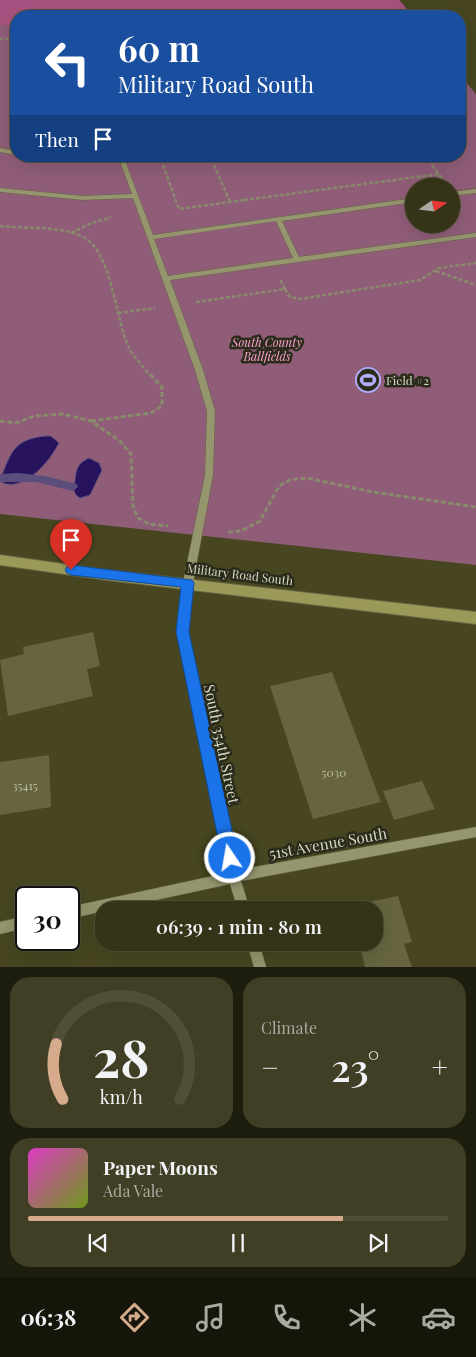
<!DOCTYPE html>
<meta charset="utf-8">
<style>
body{margin:0;font-family:"Playfair Display",serif;background:#403f26;color:#f1f3f6;height:100vh;display:flex;flex-direction:column;font-size:19px;white-space:nowrap}
*{box-sizing:border-box;margin:0}
p{font-size:16px;color:#aaaaa2}
.icon{flex:none;width:28px;height:28px;fill:none;stroke:currentColor;stroke-width:2;stroke-linecap:round;stroke-linejoin:round}
.map{position:relative;height:967px;overflow:hidden}
.sheet{display:flex;flex-direction:column;gap:10px;padding:10px;background:#1d1d0e;flex:1}
.sheet>*{flex:none}
.hud{position:absolute;left:10px;top:10px;width:456px;height:152px;border-radius:20px;box-shadow:0 5px 20px #0002,0 0 0 1px #4f4f38;background:#1a4fa0;color:#fff;overflow:hidden}
.needle{width:32px;rotate:76deg}
.buttons{position:absolute;left:405px;top:178px;display:grid;gap:10px}
.buttons a{display:grid;place-items:center;width:55px;height:55px;border-radius:50%;background:#353419;box-shadow:0 5px 20px #0002,0 0 0 1px #4f4f38;font-size:25px}
.speed{position:absolute;left:15px;top:886px;display:flex;gap:10px;font-size:25px;font-weight:700;text-align:center}
.speed>*{display:grid;place-content:center;width:65px;height:65px;border-radius:50%;background:#353419;box-shadow:0 5px 20px #0002,0 0 0 1px #4f4f38;line-height:1}
.speed .limit{border:2px solid #111;border-radius:8px;background:#fff;color:#111}
.pin{position:absolute;display:grid;place-items:center;width:42px;height:42px;color:#fff;margin:-51px -21px;border-radius:50% 50% 50% 0;rotate:-45deg;box-shadow:0 0 5px #0007}
.pin .icon{rotate:45deg}
.me{position:absolute;width:55px;margin:-28px;rotate:348deg;stroke-linejoin:round;filter:drop-shadow(0 0 4px #0008)}
.turn{display:flex;align-items:center;gap:18px;height:105px;padding:0 25px;font-size:22px}
.turn .icon{width:65px;height:65px;stroke-width:2.5}
.turn b{display:block;font-size:35px;line-height:42px}
.then{display:flex;align-items:center;height:48px;padding:0 25px;background:#0003;gap:10px;font-size:19px}
.big{font-size:38px;font-weight:600;line-height:1.1}
.sheet .card{flex:1;display:flex;flex-direction:column;justify-content:center;gap:8px;min-width:0;padding:0 18px;border-radius:20px;background:#403f26}
.sheet .dial{align-items:center;gap:0}
.dial svg{height:130px;overflow:visible;fill:none;stroke:#4f4f38;stroke-width:7;stroke-linecap:round;text-anchor:middle}
.dial text{fill:#f1f3f6;stroke:none}
.song{display:flex;align-items:center;gap:15px}
.cover{width:60px;height:60px;border-radius:8px;background:linear-gradient(135deg,hsl(310 70% 55%),hsl(80 70% 35%))}
.played{height:5px;border-radius:2px;background:linear-gradient(90deg,#d6ab8b 75%,#4f4f38 75%)}
.keys{display:flex;justify-content:space-around;direction:ltr}
.heat{display:flex;justify-content:space-between;align-items:center;font-size:28px;direction:ltr}
.sheet .tiles{flex:1;display:grid;gap:10px;grid-template-columns:1fr 1fr}
.card:last-child{grid-column:span 2}
.trip{position:absolute;left:95px;top:901px;width:288px;height:50px;border-radius:20px;background:#353419;box-shadow:0 5px 20px #0002,0 0 0 1px #4f4f38;font-weight:600;line-height:50px;text-align:center}
.dock{display:flex;height:80px;justify-content:space-around;align-items:center;background:#15150a;color:#aaaaa2}
.dock .icon{width:35px;height:35px}
.dock .current{color:#d6ab8b}
.dock b{font-size:22px;color:#f1f3f6}
.map>svg:first-child{display:block}
</style>
<div class="map">
<svg width="476" height="967" viewBox="0 0 476 967">
<rect width="100%" height="100%" fill="#474621"/>
<path fill="#905d78" fill-rule="evenodd" d="M 0,0 L 399,0 L 412,16 L 16,16 L 16,156 L 460,156 L 460,75 L 476,94 L 476,565 L 0,514 ZM 414,186 L 451,186 L 451,224 L 414,224 Z"/>
<path fill="#a75381" d="M 0,0 L 399,0 L 412,15 L 16,16 L 16,24 L 0,25 Z"/>
<path fill="#27125d" stroke="#5c4e7c" d="M 46,436 L 51,436 L 59,443 C 50,461 25,491 3,483 L 1,478 C 11,451 15,439 46,436 Z
M 89,458 L 99,463 L 102,470 L 90,495 L 80,498 C 72,493 74,489 75,480 C 76,469 78,463 89,458 Z"/>
<g fill="none" stroke-linecap="round" stroke-linejoin="round">
<path fill="#5c4e7c" fill-rule="evenodd" d="M 19,473 L 45,476 L 77,484 L 78,487 L 73,491 L 36,482 L 0,482 L 0,474 Z"/>
</g>
<path fill="#666540" d="M 93,632 L 100,666 L 87,669 L 93,696 L 8,716 L 0,660 L 24,654 L 23,647 Z
M 332,672 L 381,802 L 313,819 L 270,686 Z
M 49,755 L 51,807 L 0,815 L 0,762 Z
M 422,781 L 435,809 L 394,820 L 383,791 Z
M 398,896 L 412,942 L 404,944 L 412,967 L 365,967 L 359,942 L 374,942 L 374,910 L 350,910 L 349,906 Z"/>
<g fill="none" stroke-linecap="round" stroke-linejoin="round">
<defs>
<path id="minor" d="M 0,148 L 16,151 L 16,155 L 0,152 Z
M 30,156 L 45,156 L 55,158 L 124,158 L 153,235 L 414,198 L 414,202 L 282,221 L 299,257 L 476,233 L 476,237 L 170,280 L 203,370 L 215,411 L 213,475 L 193,583 L 187,632 L 238,870 L 476,827 L 476,837 L 241,881 L 250,910 L 238,910 L 230,884 L 110,910 L 104,910 L 104,911 L 69,919 L 69,907 L 227,873 L 177,632 L 183,583 L 205,475 L 207,411 L 195,370 L 133,198 L 83,200 L 0,192 L 0,188 L 83,196 L 132,194 L 120,161 L 55,162 ZM 276,221 L 293,258 L 168,276 L 154,239 Z
M 476,189 L 476,193 L 451,196 L 451,192 Z
M 26,916 L 26,928 L 0,934 L 0,922 Z
M 247,942 L 259,942 L 266,967 L 254,967 Z"/>
<path id="major" d="M 0,555 L 107,570 L 476,612 L 476,624 L 107,580 L 0,565 Z"/>
</defs>
<use href="#minor" stroke="#646343" stroke-width="1"/>
<use href="#major" stroke="#646343" stroke-width="2"/>
<path stroke="#89896c" stroke-width="2" stroke-dasharray="3 2" stroke-linecap="butt" d="M 0,39 L 16,38
M 160,156 L 164,166
M 210,156 L 214,166
M 426,156 L 433,166
M 140,157 L 150,156"/>
<path stroke="#89896c" stroke-width="2.5" stroke-dasharray="4 2" stroke-linecap="butt" d="M 163,165 L 179,209 L 244,200
M 214,165 L 230,202
M 432,165 L 443,180
M 244,200 L 439,174
M 0,226 C 26,229 59,225 83,237 C 112,251 115,319 129,348 C 134,357 143,367 150,375
M 71,233 L 89,224 L 111,217
M 436,271 L 476,285
M 285,289 L 290,297 L 300,299 L 420,280 L 439,268 L 476,263
M 196,302 L 285,289 L 280,279
M 118,313 L 155,308"/>
<path stroke="#89896c" stroke-width="3" stroke-dasharray="5 2.5" stroke-linecap="butt" d="M 0,421 L 16,423 L 34,416 L 63,414 L 91,421 L 120,441 L 131,454 L 133,506 L 138,518 L 149,524 L 168,526
M 91,421 L 151,413 L 162,406 L 162,387 L 149,373
M 228,532 L 241,531 L 260,521 L 279,486 L 290,480 L 307,478 L 373,492 L 476,507"/>
<use href="#minor" fill="#95956e" fill-rule="evenodd"/>
<use href="#major" fill="#9a9958" fill-rule="evenodd"/>
</g>
<path fill="#1a73e8" stroke="#114b97" d="M 71,565 L 192,580 L 194,583 L 189,632 L 238,858 L 235,863 L 230,865 L 225,863 L 222,858 L 176,632 L 181,587 L 71,575 L 67,573 L 65,570 L 67,567 Z"/>
<defs>
<symbol id="stadium-ring" viewBox="-11 -11 22 22"><circle r="9.5" fill="#2b2b1b" stroke="#b3adf9" stroke-width="1.5"/><path d="M0-5a6.5 5 0 1 0 0 10a6.5 5 0 1 0 0-10ZM-3.5-1.8h7v3.6h-7Z" fill="#b3adf9"/></symbol>
</defs>
<g fill-rule="evenodd">
<use href="#stadium-ring" x="354" y="366" width="28" height="28"/>
</g>
<g text-anchor="middle" dominant-baseline="central" stroke-width="5" stroke-linejoin="round" paint-order="stroke">
<g font-size="12" font-style="italic" fill="#fda1d1" stroke="#2b2b1b">
<text x="267" y="342">South County<tspan x="267" dy="14">Ballfields</tspan></text>
</g>
<g font-size="12" fill="#d8d9c4" stroke="#2b2b1b" text-anchor="start">
<text x="386" y="380">Field #2</text>
</g>
<g font-size="12" fill="#d8d9c4" stroke="#2b2b1b">
<text transform="translate(240 574) rotate(7)">Military Road South</text>
</g>
<g font-size="12" fill="#bcbca3">
<text x="334" y="772">5030</text>
<text x="25" y="785">35415</text>
</g>
<g font-size="15" fill="#d8d9c4" stroke="#2b2b1b">
<text transform="translate(222 744) rotate(78)">South 354th Street</text>
<text transform="translate(328 843) rotate(-10)">51st Avenue South</text>
</g>
</g>
</svg>
<div class="buttons">
<a><svg class="needle" viewBox="-14 -14 28 28"><path d="M0-13l5 13h-10z" fill="#e53935"/><path d="M0 13l5-13h-10z" fill="#aaaaa2"/></svg></a>
</div>
<div class="speed"><div class="limit">30</div></div>
<div class="pin" style="left:71px;top:570px;background:#d93025"><svg class="icon" aria-label="arrive" viewBox="0 0 24 24"><path d="M6 21V4h12l-3 4 3 4H6"/></svg></div>
<svg class="me" style="left:230px;top:858px" viewBox="-20 -20 40 40"><circle r="17" fill="#1a73e8" stroke="#fff" stroke-width="3"/><path d="M0-11L8 9 0 5-8 9z" fill="#fff"/></svg>
<div class="trip">06:39 · 1 min · 80 m</div>
<div class="hud">
<div class="turn"><svg class="icon" aria-label="left" viewBox="0 0 24 24"><path d="M17 20v-9H6M10 6l-5 5 5 5"/></svg><div><b>60 m</b>Military Road South</div></div>
<div class="then">Then<svg class="icon" aria-label="arrive" viewBox="0 0 24 24"><path d="M6 21V4h12l-3 4 3 4H6"/></svg></div>
</div>
</div>
<section class="sheet">
<div class="tiles">
<div class="card dial"><svg viewBox="0 0 100 80">
<path d="M14 69A42 42 0 1 1 86 69"/>
<path d="M14 69A42 42 0 0 1 10 35" stroke="#d6ab8b"/>
<text x="50" y="56" font-size="32" font-weight="700">28</text>
<text x="50" y="72" font-size="11">km/h</text>
</svg></div>
<div class="card"><p>Climate</p>
<div class="heat"><a>−</a><b class="big">23°</b><a>+</a></div>
</div>
<div class="card">
<div class="song"><i class="cover"></i><div><b>Paper Moons</b><p>Ada Vale</p></div></div>
<div class="played"></div>
<div class="keys"><svg class="icon" aria-label="previous" viewBox="0 0 24 24"><path d="M18 5L8 12l10 7zM5 5v14"/></svg><svg class="icon" aria-label="pause" viewBox="0 0 24 24"><path d="M8 5v14M16 5v14"/></svg><svg class="icon" aria-label="next" viewBox="0 0 24 24"><path d="M6 5l10 7-10 7zM19 5v14"/></svg></div>
</div>
</div>
</section>
<nav class="dock">
<b>06:38</b>
<svg class="icon current" aria-label="directions" viewBox="0 0 24 24"><path d="M12 3l9 9-9 9-9-9zM9 14v-3h6M13 9l2 2-2 2"/></svg>
<svg class="icon" aria-label="music" viewBox="0 0 24 24"><path d="M9 18V5l10-2v13"/><circle cx="6" cy="18" r="3"/><circle cx="16" cy="16" r="3"/></svg>
<svg class="icon" aria-label="phone" viewBox="0 0 24 24"><path d="M5 4h4l2 5-3 2q2 4 5 5l2-3 5 2v4C11 20 4 13 5 4z"/></svg>
<svg class="icon" aria-label="climate" viewBox="0 0 24 24"><path d="M12 3v18M4 7l16 10M4 17L20 7"/></svg>
<svg class="icon" aria-label="car" viewBox="0 0 24 24"><path d="M5 17H2v-5l4-1 3-4h7l3 4 3 1v5h-3M9 17h6M6 11h13"/><circle cx="7" cy="17" r="2"/><circle cx="17" cy="17" r="2"/></svg>
</nav>
